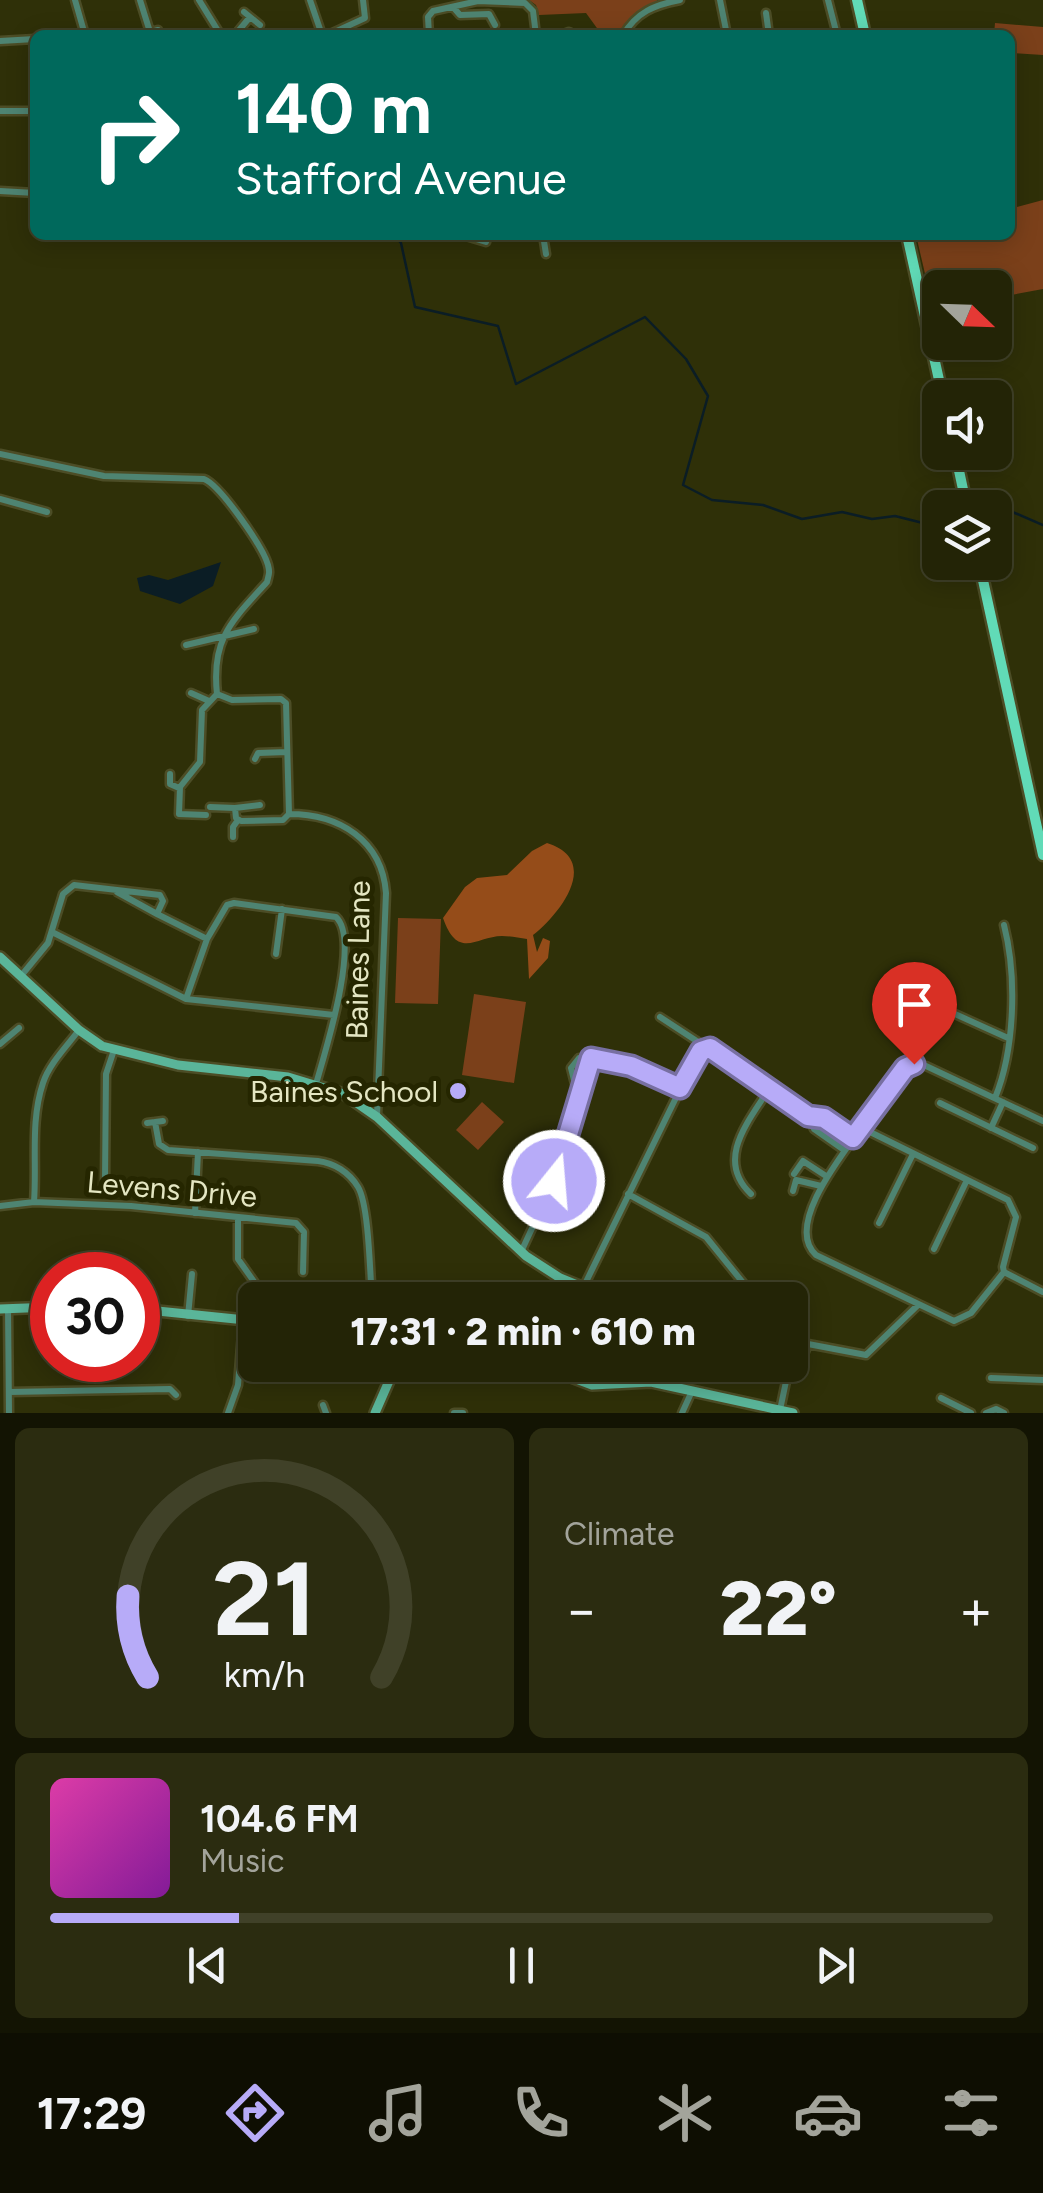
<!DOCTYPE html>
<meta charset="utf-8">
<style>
body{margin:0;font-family:Figtree,sans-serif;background:#2b2c10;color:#f1f3f6;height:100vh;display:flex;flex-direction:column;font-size:38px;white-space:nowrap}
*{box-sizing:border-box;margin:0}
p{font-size:32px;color:#a3a49b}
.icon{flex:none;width:55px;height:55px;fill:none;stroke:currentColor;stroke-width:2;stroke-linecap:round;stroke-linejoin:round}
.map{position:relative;height:1413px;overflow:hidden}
.side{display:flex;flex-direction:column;gap:15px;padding:15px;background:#131403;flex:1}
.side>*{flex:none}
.banner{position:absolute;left:30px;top:30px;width:985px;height:210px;border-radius:15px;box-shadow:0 5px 25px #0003,0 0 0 2px #404128;background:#00695c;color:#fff;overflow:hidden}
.needle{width:65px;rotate:113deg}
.buttons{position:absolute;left:922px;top:270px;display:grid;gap:20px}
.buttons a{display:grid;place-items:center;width:90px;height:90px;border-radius:15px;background:#232406;box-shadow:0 5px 25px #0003,0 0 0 2px #404128;font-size:50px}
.speed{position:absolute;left:30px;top:1252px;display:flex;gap:20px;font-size:50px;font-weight:700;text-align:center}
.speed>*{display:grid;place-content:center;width:130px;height:130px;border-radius:50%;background:#232406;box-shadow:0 5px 25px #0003,0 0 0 2px #404128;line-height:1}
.speed .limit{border:15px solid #d22;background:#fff;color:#111}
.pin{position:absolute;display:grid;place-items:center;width:85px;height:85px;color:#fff;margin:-102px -42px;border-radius:50% 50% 50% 0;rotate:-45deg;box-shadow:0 0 10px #0007}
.pin .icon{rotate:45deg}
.me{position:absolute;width:110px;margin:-55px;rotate:17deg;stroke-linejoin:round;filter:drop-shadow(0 0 8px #0008)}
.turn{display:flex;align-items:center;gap:35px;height:210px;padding:0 40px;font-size:45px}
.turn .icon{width:130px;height:130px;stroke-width:2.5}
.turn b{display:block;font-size:70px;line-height:85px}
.big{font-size:75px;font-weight:800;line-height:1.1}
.side .card{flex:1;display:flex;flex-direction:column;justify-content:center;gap:15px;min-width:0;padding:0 35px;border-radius:15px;background:#2b2c10}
.side .dial{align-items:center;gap:0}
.dial svg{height:260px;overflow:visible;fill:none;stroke:#404128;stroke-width:7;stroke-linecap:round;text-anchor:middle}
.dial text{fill:#f1f3f6;stroke:none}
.song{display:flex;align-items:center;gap:30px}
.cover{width:120px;height:120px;border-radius:15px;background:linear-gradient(135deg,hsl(320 70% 55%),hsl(290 70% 35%))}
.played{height:10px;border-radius:5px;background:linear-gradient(90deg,#b7abf8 20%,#404128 20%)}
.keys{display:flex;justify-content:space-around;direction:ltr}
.heat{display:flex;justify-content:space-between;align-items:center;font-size:55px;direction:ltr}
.side .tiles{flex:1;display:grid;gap:15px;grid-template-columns:1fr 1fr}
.card:last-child{grid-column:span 2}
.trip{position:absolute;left:238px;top:1282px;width:570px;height:100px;border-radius:15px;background:#232406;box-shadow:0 5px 25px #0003,0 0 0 2px #404128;font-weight:800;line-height:100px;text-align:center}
.tab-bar{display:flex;height:160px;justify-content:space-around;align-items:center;background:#0e0e02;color:#a3a49b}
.tab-bar .icon{width:70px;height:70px}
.tab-bar .on{color:#b7abf8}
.tab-bar b{font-size:45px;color:#f1f3f6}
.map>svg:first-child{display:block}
</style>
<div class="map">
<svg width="1043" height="1413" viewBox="0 0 1043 1413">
<rect width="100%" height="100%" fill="#2f3008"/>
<path fill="#7b401a" d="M 529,0 L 657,0 L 657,2 C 640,6 630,20 620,35 L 602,35 L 586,13 L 539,15 L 536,5 Z
M 995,23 L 1043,27 L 1043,55 L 1010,53 L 1010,35 L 994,35 Z
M 1043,200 L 1043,289 L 995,298 L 995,288 L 940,288 L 940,310 L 933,308 L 916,235 L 1010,235 L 1010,209 Z
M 398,918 L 441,919 L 438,1004 L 395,1003 Z
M 474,994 L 526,1002 L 514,1083 L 462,1075 Z
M 482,1102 L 504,1122 L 478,1150 L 456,1130 Z"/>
<path fill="#954c19" d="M 547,843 C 602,860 560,914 533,935 L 537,952 L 543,938 L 550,941 L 548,958 L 529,979 L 527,939 C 519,938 510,936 502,936 C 477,936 458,961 443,918 L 465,887 L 477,878 L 507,875 L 532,851 Z"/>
<path fill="#0b1d25" d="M 221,562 L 213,586 L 180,604 L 140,591 L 137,578 L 149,575 L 168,580 Z"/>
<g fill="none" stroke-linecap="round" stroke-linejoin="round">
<path stroke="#0b1d25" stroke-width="2.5" d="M 394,235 L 401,243 L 415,307 L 498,326 L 516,384 L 645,317 L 686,359 L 708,396 L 683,485 L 712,500 L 763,505 L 802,519 L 842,512 L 872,519 L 895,516 L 927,524 L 940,518
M 985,508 L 987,508
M 995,508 L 1008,510 L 1043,525"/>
<defs>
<path id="street" d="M 75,0 L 85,35
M 140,0 L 150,32
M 199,0 L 220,34
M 310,0 L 322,35
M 720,0 L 727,35
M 828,0 L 837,35
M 453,7 L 460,15 L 489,14 L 495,25
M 244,12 L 260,25
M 766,13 L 769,35
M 141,35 L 158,30
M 235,35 L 250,17
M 328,35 L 365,18 L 363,0
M 429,35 L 428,17 L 433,11 L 478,1 L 525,3 L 533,11 L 536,35
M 561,35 L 569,32 L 576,35
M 623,35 C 637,12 654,5 680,0
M 0,41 L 35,39
M 0,111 L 35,111
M 0,191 L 35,193
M 543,235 L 546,254
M 466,236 L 486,242 L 488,235
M 0,454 L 104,476 L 204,479 C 220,485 263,547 268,565 C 270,573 269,574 267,582 C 232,621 211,638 217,694 L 232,700 L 281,699 L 286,703 L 289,814 L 283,820 L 241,821 L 236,818 L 235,808
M 0,499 L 47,512
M 186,645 L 254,629
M 191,693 L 209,701
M 255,759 L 258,753 L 287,752
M 170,774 L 170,784 L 179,788
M 210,807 L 235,808 L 260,805
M 289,814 C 339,814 382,840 386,893 L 377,1116
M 206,815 L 179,814 L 180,787 L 200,762 L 202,710 L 217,694
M 233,837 L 233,827 L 238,820
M 117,892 L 157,914
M 52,932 L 186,999 L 334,1015
M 276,954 L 282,909
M 21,976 L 48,943 L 63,894 L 74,885 L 160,895 L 163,901 L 157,914 L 207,939
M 186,999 L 207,939 L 227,905 L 234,903 L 336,917 C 361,940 325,1052 316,1084
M 955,1014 L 1008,1038
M 660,1017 L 796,1106 L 808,1116 L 814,1129 L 844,1150
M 0,1044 L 19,1028
M 995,1098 C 1015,1049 1017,976 1004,925
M 579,1100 L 571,1068 L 579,1058 L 591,1058
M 940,1103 L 1033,1148
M 808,1116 L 824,1117 L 853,1138
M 155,1122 L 159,1144 L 168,1150 L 318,1161 C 334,1163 349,1172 358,1187 C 369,1205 370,1275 372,1300
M 147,1123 L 163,1121
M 862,1128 L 1008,1200 L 1016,1217 L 1003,1267 L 1004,1272
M 991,1128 L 1003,1102
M 794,1174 L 803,1161 L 826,1176
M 105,1180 L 106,1074 L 114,1050
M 793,1191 L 796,1180 L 821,1186
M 628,1194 L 706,1237 L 757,1300
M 751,1194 C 715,1160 748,1122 769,1089
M 34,1202 C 37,1162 30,1122 43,1083 C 49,1064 67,1046 79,1030
M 0,1206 L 34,1202 L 131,1206 L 296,1223 L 304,1232 L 303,1272
M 195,1213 L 198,1152
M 238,1217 L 238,1259 L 255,1283 L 255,1300
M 879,1223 L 913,1154
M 934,1249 L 967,1180
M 521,1252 L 554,1181 L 591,1058 L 631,1066 L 680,1088
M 1004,1272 L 971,1313 L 954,1321 L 816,1255 C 783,1225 846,1150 865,1123 C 879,1104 891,1082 908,1066 L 926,1066 L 1043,1121
M 1004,1272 L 1043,1292
M 584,1286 L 692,1065 L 706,1048
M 8,1308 L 9,1413
M 188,1316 L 192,1274
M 254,1321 L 255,1305
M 790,1336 L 808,1344 L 866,1355 L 918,1305
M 788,1372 L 800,1365 L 808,1344
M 991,1378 L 1043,1380
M 9,1392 L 170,1389 L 176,1395
M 941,1398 L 971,1413
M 323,1405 L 326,1413
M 780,1410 L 788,1372 L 782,1365
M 228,1413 L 238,1385 L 243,1320
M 454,1413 L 463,1413
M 682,1413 L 692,1391
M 986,1413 L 996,1409 L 1004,1413"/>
<path id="secondary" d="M 0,957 L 79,1030 L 102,1046 L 178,1065 L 288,1077 L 344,1094 L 377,1117 L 526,1256 L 560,1278 L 614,1300
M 0,1309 L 52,1307
M 138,1309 L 255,1321
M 539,1365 L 592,1385 L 651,1382 L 793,1413
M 673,1386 L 676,1365
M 375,1413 L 396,1365"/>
<path id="primary" d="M 857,0 L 865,35
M 907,235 L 943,398
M 955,452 L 967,508
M 979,562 L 1043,855"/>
</defs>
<use href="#street" stroke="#4c4d26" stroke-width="11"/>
<use href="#secondary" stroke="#4c4d26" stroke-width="14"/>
<use href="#primary" stroke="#4c4d26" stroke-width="15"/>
<use href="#street" stroke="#4e8472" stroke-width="6"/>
<use href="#secondary" stroke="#5ab599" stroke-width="9"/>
<use href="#primary" stroke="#61dbb7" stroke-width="10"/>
</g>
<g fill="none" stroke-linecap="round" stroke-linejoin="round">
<defs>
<path id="route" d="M 554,1181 L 591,1058 L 631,1066 L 680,1088 L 701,1051 L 710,1048 L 808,1116 L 824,1118 L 853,1138 L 905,1068 L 914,1064"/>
</defs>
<use href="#route" stroke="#776fa1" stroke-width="25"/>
<use href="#route" stroke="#b7abf8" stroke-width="18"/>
</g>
<circle fill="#b7abf8" stroke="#252600" stroke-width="4" cx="458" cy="1091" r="10"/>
<g text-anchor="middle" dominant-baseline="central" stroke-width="10" stroke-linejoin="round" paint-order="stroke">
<g font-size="30" fill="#e4e6c2" stroke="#252600">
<text transform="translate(358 960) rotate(-89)">Baines Lane</text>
<text transform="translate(172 1189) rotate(5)">Levens Drive</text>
</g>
<g font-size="30" fill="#e4e6c2" stroke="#252600" text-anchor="end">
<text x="438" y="1091">Baines School</text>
</g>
</g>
</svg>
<div class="buttons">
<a><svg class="needle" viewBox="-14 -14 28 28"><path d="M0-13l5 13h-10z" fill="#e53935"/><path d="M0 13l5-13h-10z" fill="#a3a49b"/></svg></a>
<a><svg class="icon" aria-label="sound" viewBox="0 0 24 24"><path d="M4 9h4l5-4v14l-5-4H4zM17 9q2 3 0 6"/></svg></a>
<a><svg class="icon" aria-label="layers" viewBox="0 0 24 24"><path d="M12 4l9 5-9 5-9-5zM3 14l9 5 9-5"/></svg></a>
</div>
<div class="speed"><div class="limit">30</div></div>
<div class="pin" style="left:914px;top:1064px;background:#d93025"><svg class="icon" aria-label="arrive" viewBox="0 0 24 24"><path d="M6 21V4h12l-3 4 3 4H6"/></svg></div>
<svg class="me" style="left:554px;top:1181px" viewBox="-20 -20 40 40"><circle r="17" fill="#b7abf8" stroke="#fff" stroke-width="3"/><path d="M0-11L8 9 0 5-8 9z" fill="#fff"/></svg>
<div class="trip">17:31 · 2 min · 610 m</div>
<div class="banner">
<div class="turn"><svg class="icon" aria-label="right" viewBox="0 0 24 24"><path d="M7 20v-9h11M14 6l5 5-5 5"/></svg><div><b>140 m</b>Stafford Avenue</div></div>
</div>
</div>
<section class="side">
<div class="tiles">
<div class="card dial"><svg viewBox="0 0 100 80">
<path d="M14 69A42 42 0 1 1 86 69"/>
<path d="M14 69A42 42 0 0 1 8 44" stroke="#b7abf8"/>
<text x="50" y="56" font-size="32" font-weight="700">21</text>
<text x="50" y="72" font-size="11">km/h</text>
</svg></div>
<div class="card"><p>Climate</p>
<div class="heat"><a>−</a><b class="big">22°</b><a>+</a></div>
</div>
<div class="card">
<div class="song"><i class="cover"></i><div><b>104.6 FM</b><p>Music</p></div></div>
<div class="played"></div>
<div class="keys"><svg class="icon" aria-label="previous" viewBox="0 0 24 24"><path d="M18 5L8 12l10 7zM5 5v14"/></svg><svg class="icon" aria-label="pause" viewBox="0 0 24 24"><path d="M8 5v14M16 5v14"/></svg><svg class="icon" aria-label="next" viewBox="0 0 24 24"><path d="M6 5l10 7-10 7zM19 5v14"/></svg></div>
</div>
</div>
</section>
<nav class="tab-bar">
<b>17:29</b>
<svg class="icon on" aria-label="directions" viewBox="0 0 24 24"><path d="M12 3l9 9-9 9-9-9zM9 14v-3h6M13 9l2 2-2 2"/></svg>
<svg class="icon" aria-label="music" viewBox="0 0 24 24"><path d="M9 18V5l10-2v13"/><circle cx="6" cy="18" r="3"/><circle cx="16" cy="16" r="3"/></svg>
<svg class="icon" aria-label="phone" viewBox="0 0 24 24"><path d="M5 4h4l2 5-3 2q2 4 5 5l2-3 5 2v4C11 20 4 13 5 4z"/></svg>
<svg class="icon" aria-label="climate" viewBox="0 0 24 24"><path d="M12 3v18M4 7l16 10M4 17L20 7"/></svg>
<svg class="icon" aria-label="car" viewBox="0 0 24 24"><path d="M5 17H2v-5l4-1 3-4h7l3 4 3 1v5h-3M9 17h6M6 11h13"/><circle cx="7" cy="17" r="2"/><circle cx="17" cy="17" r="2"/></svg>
<svg class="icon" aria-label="filters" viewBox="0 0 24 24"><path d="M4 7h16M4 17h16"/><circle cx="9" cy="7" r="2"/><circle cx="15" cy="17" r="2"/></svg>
</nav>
